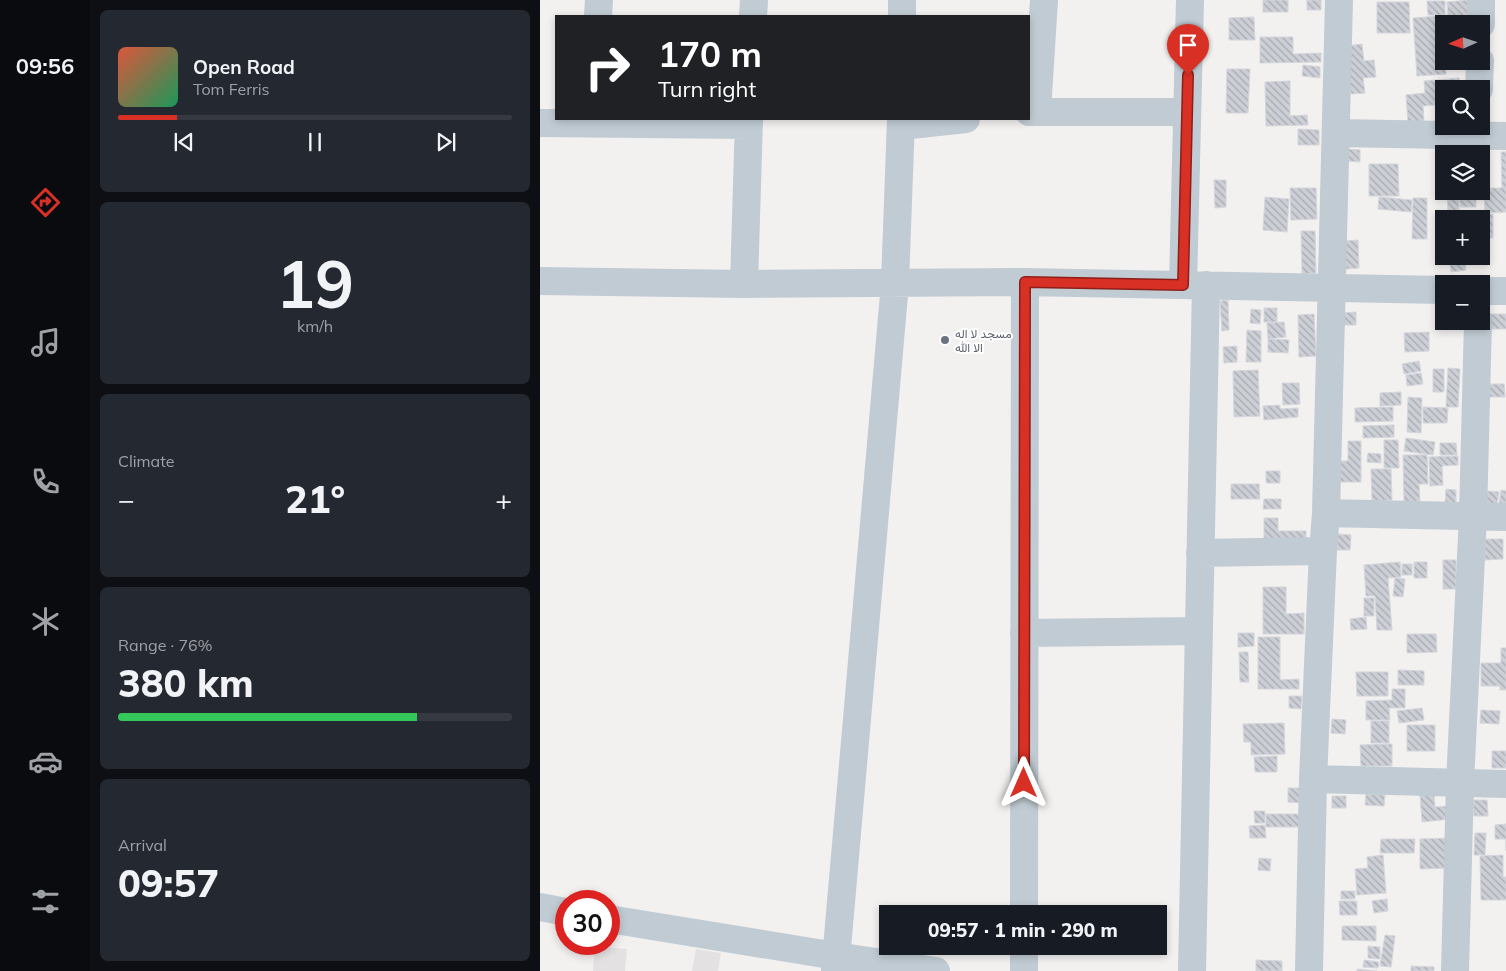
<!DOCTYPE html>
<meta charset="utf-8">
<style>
body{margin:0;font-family:Mulish,Vazirmatn,sans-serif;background:#242831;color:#f1f3f6;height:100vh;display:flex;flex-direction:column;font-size:19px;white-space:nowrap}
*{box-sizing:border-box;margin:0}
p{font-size:16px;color:#9ea1a6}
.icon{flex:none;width:28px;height:28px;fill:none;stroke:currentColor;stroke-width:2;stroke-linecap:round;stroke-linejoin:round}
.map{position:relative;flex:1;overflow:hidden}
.drawer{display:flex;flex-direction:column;gap:10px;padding:10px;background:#0d0f14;width:450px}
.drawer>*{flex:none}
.top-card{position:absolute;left:15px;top:15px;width:475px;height:105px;border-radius:0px;box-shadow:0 2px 8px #0003;background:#202124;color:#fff;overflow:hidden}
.needle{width:32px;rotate:267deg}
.fabs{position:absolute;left:895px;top:15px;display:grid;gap:10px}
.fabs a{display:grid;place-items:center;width:55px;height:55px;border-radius:0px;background:#171b24;box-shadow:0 2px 8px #0003;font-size:25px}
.speed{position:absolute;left:15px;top:890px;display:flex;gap:10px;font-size:25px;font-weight:700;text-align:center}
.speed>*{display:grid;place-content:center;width:65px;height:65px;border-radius:50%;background:#171b24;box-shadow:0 2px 8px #0003;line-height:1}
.speed .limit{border:8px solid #d22;background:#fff;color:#111}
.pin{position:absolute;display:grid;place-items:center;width:42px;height:42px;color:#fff;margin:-51px -21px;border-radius:50% 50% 50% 0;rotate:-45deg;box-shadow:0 0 5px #0007}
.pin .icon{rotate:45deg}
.me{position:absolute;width:55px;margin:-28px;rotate:0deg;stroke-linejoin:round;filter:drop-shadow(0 0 4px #0008)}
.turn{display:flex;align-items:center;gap:18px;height:105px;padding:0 20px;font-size:22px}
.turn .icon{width:65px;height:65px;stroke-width:2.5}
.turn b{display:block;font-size:35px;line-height:42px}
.big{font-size:38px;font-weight:800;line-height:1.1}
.drawer .card{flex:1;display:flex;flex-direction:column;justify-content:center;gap:8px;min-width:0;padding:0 18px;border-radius:8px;background:#242831}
.drawer .dial{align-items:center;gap:0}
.dial b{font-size:65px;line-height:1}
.song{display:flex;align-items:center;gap:15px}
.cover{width:60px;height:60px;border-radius:8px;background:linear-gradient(135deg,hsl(10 70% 55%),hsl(150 70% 35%))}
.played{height:5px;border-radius:2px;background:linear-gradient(90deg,#d93025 15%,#363941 15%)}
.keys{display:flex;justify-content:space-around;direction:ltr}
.heat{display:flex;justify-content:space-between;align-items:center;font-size:28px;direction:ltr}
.charge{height:8px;border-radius:4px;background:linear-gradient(90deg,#34c759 76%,#363941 0)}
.trip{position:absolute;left:339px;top:905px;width:288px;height:50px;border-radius:0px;background:#171b24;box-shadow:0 2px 8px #0003;font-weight:800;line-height:50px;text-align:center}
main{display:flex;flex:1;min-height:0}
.tab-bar{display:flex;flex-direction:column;width:90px;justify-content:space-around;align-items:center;background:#090b0e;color:#9ea1a6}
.tab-bar .icon{width:35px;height:35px}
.tab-bar .on{color:#d93025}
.tab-bar b{font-size:22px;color:#f1f3f6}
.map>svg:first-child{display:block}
</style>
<main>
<nav class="tab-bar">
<b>09:56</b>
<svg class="icon on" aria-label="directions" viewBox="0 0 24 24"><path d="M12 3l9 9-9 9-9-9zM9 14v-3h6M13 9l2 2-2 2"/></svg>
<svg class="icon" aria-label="music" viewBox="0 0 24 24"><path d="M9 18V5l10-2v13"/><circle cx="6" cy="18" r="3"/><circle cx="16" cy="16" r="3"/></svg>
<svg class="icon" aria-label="phone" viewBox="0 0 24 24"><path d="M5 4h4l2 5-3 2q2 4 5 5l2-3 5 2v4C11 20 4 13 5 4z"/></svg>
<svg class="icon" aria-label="climate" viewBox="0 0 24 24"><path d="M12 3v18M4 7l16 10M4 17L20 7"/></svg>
<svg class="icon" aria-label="car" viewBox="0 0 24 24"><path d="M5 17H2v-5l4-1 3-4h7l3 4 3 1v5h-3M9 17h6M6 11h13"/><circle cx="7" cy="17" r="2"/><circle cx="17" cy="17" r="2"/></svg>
<svg class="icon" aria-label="filters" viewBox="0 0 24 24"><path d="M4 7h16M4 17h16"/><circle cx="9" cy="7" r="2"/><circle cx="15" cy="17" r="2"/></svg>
</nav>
<section class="drawer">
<div class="card">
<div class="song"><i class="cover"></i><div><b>Open Road</b><p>Tom Ferris</p></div></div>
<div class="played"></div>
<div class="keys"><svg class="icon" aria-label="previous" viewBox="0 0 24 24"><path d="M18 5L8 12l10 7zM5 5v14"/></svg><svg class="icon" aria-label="pause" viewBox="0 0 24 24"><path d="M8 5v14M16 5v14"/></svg><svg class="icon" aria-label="next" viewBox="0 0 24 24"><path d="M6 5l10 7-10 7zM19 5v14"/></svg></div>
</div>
<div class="card dial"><b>19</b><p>km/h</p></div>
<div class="card"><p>Climate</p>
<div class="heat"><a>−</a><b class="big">21°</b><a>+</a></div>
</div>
<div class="card"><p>Range · 76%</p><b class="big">380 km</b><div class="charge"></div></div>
<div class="card"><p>Arrival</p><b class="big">09:57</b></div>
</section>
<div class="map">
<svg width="966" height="971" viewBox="0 0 966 971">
<defs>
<pattern id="building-back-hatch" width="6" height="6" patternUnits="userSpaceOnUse" patternTransform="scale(1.25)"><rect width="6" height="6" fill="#cccfd5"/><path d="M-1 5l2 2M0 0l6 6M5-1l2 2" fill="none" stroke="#a7abb0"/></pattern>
</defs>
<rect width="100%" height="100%" fill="#f3f0f0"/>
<path fill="#e4e1e2" d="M 55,946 L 87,949 L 85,971 L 53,971 Z
M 156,949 L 181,953 L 178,971 L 152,971 Z"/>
<path fill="url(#building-back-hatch)" stroke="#d4d6dc" d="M 723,0 L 748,0 L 748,12 L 723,12 Z
M 767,0 L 781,0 L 781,10 L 767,10 Z
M 929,0 L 930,15 L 908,17 L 907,2 Z
M 887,1 L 905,1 L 905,15 L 888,15 Z
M 837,2 L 869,2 L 870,33 L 837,33 Z
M 901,16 L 906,74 L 877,76 L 873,18 Z
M 714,17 L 715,40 L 689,40 L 689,18 Z
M 720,37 L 753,37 L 753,54 L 781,53 L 781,62 L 720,63 Z
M 822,44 L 824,61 L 834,60 L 836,77 L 823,78 L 825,93 L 811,94 L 806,46 Z
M 763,65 L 780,67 L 780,78 L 762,76 Z
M 687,69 L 710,69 L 708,113 L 686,113 Z
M 919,78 L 920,89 L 904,89 L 904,104 L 883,106 L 884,122 L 868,123 L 866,95 L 885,93 L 884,81 Z
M 750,81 L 750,116 L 767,115 L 768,125 L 726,126 L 725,82 Z
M 758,129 L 779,130 L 779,145 L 758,145 Z
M 807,149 L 820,150 L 820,162 L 807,161 Z
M 961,152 L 966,152 L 966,212 L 945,213 L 944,188 L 962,188 Z
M 829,164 L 858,164 L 859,196 L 829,196 Z
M 674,180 L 686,180 L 686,207 L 675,208 Z
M 750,188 L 776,188 L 777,219 L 751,220 Z
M 907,191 L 919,191 L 919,210 L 908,211 Z
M 920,191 L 936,191 L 936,207 L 920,207 Z
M 725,197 L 749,199 L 747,232 L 723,230 Z
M 839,197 L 872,200 L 871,212 L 838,209 Z
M 873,198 L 887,198 L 887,239 L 872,239 Z
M 941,214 L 953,214 L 953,238 L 941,238 Z
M 761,231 L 775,231 L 776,273 L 762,274 Z
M 818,240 L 819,268 L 806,269 L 805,241 Z
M 909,256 L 924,256 L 926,270 L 911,272 Z
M 688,300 L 689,330 L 682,331 L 680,301 Z
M 724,308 L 737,308 L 737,322 L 724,322 Z
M 711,309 L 721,310 L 720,324 L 710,323 Z
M 816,312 L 816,325 L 801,325 L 801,313 Z
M 774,314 L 776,356 L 759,357 L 758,315 Z
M 947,314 L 966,314 L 966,329 L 947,329 Z
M 744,322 L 746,337 L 728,339 L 727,323 Z
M 707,330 L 721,331 L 721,362 L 706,362 Z
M 889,332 L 889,351 L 865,352 L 864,333 Z
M 728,339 L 749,340 L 748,353 L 728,352 Z
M 697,346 L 697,362 L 684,363 L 683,347 Z
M 879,361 L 881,371 L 864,374 L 862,364 Z
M 908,368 L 920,369 L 918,407 L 906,407 Z
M 893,369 L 904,369 L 904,392 L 893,392 Z
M 718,370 L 720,416 L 694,417 L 693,371 Z
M 881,373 L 883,384 L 867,386 L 866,375 Z
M 742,383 L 759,383 L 760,404 L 743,405 Z
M 949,384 L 964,384 L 965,397 L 949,397 Z
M 861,392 L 861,405 L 840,406 L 840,393 Z
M 868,397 L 882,398 L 881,433 L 867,432 Z
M 740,405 L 740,409 L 758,408 L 758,417 L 724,420 L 723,406 Z
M 853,407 L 853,421 L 815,422 L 815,408 Z
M 883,407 L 908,408 L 907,423 L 883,423 Z
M 854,425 L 854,437 L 823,438 L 823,426 Z
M 866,438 L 895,442 L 893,455 L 864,451 Z
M 844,440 L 858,440 L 859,468 L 844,468 Z
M 808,441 L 821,441 L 821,482 L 798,482 L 797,461 L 808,461 Z
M 900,443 L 916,443 L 917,455 L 900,455 Z
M 828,453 L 841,454 L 841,463 L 827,462 Z
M 863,455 L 887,455 L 888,484 L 879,484 L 880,501 L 864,502 Z
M 918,456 L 918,465 L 902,466 L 903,485 L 890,486 L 889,457 Z
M 831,469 L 851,469 L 852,500 L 832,501 Z
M 726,471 L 740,471 L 740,483 L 726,483 Z
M 691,484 L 719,484 L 720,499 L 691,499 Z
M 906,489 L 916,490 L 916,503 L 905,503 Z
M 961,490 L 966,491 L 966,506 L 959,505 Z
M 947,491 L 959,492 L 957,504 L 946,503 Z
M 724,499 L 741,499 L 741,509 L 723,509 Z
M 724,518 L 738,518 L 738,531 L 766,531 L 766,546 L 724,546 Z
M 798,534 L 811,535 L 810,550 L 797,550 Z
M 945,539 L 963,539 L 963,559 L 945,560 Z
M 903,560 L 916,560 L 916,589 L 903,589 Z
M 860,562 L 861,577 L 848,578 L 852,630 L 837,630 L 835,596 L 826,596 L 824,565 Z
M 874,562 L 887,562 L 887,578 L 874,578 Z
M 862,564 L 872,564 L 872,575 L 862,575 Z
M 855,578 L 865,579 L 863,597 L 853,596 Z
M 723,587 L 746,587 L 746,614 L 764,613 L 764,634 L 723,634 Z
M 824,598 L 834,598 L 834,616 L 824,616 Z
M 826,617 L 827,629 L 811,630 L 810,619 Z
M 698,633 L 714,633 L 714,646 L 698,647 Z
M 867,634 L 896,634 L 897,652 L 867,653 Z
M 718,637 L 740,637 L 740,680 L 759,679 L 759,689 L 718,689 Z
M 961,648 L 966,648 L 966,690 L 960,690 L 960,686 L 941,686 L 941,663 L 961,663 Z
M 699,652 L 708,652 L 709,682 L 700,682 Z
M 858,670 L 884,671 L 884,685 L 858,685 Z
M 816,672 L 848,672 L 848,696 L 817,696 Z
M 852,689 L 865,689 L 865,708 L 849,708 L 850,720 L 826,720 L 826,701 L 852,700 Z
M 749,696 L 762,696 L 761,709 L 749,708 Z
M 882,708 L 884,720 L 859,723 L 857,711 Z
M 941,710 L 960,711 L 959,724 L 940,723 Z
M 792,719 L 806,720 L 805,734 L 791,733 Z
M 831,721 L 849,721 L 849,743 L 831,743 Z
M 744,723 L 745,754 L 711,755 L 711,742 L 704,742 L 703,724 Z
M 867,725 L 895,725 L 895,751 L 867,751 Z
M 852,744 L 852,766 L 821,766 L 820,745 Z
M 952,751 L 966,751 L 966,768 L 952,768 Z
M 737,756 L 737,772 L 715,772 L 714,757 Z
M 748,788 L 762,788 L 761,803 L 748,802 Z
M 826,794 L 845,795 L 844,806 L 825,805 Z
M 894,794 L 895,807 L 910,806 L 911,819 L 882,822 L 880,795 Z
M 792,796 L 806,796 L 806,808 L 792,808 Z
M 933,800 L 947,800 L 948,816 L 934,816 Z
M 714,811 L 725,811 L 725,823 L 715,823 Z
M 726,814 L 763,814 L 763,827 L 726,827 Z
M 966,824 L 966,851 L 966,839 L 955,839 L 955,825 Z
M 725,825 L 726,838 L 710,838 L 709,826 Z
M 935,833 L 946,833 L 945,855 L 934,855 Z
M 910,838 L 910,868 L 880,869 L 880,839 Z
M 841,839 L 875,839 L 874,853 L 840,853 Z
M 843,855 L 846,893 L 817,895 L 815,869 L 828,868 L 827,857 Z
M 963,855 L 963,877 L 966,877 L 966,900 L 941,900 L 940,856 Z
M 719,858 L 731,859 L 730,871 L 718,870 Z
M 801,891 L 815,891 L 815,899 L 801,899 Z
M 847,899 L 848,911 L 834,913 L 832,901 Z
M 799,901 L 817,901 L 817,915 L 800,915 Z
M 802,926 L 836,926 L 836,941 L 802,940 Z
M 845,935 L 855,936 L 851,967 L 840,966 Z
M 828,946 L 840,947 L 840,959 L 828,958 Z
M 716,960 L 742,961 L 742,971 L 716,971 Z
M 824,960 L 839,962 L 838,968 L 823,967 Z
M 871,966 L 894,967 L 894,971 L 871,971 Z
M 817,969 L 837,971 L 817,971 Z"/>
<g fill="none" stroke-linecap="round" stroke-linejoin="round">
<path stroke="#c0cbd3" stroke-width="28" d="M 58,16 L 59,0
M 213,16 L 214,0
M 362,16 L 362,0
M 941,24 L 941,0
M 939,89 L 940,61
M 497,111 L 504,0
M 489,112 L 647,112
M 0,123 L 208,125
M 361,126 L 426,119
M 796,133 L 966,136
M 0,281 L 204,284 L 485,282 L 904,290
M 204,284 L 209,119
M 643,285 L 650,0
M 941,291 L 966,291
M 786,513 L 966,517
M 660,553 L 783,551
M 484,633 L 659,631
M 773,779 L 966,784
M 0,907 L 26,912
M 484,914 L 485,282
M 69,919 L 296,956 L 396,971
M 295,971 L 355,283 L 361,119
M 484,971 L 484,946
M 652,971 L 666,285
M 769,971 L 773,779 L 783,551 L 786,513 L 799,0
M 915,971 L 920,783 L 933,516 L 938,321"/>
</g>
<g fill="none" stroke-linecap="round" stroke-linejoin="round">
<defs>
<path id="route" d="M 484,783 L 485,282 L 643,285 L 648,75"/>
</defs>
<use href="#route" stroke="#8d1f18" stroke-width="12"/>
<use href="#route" stroke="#d93025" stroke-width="9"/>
</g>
<circle fill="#6b7280" stroke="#fff" stroke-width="2" cx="405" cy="340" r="5"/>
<g text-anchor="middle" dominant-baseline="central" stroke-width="4" stroke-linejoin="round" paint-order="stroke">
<g font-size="12" fill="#5b616d" stroke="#fff" text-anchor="start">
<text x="415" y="333">مسجد لا اله<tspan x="415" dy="14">الا الله</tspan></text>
</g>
</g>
</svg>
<div class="fabs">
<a><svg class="needle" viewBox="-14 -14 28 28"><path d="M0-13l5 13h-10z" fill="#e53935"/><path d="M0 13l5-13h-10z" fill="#9ea1a6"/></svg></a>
<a><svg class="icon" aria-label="search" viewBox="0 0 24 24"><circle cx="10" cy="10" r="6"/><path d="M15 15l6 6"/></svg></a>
<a><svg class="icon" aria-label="layers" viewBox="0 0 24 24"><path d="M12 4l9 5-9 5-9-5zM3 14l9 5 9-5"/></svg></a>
<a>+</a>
<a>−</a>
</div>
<div class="speed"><div class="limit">30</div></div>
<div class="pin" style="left:648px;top:75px;background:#d93025"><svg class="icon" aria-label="arrive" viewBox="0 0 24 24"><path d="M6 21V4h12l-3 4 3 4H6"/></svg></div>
<svg class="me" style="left:484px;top:783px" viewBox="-20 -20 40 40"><path d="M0-17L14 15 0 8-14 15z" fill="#d93025" stroke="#fff" stroke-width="4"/></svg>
<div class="trip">09:57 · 1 min · 290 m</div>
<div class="top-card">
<div class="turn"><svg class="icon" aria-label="right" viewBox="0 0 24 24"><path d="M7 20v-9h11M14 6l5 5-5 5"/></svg><div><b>170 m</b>Turn right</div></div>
</div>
</div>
</main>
